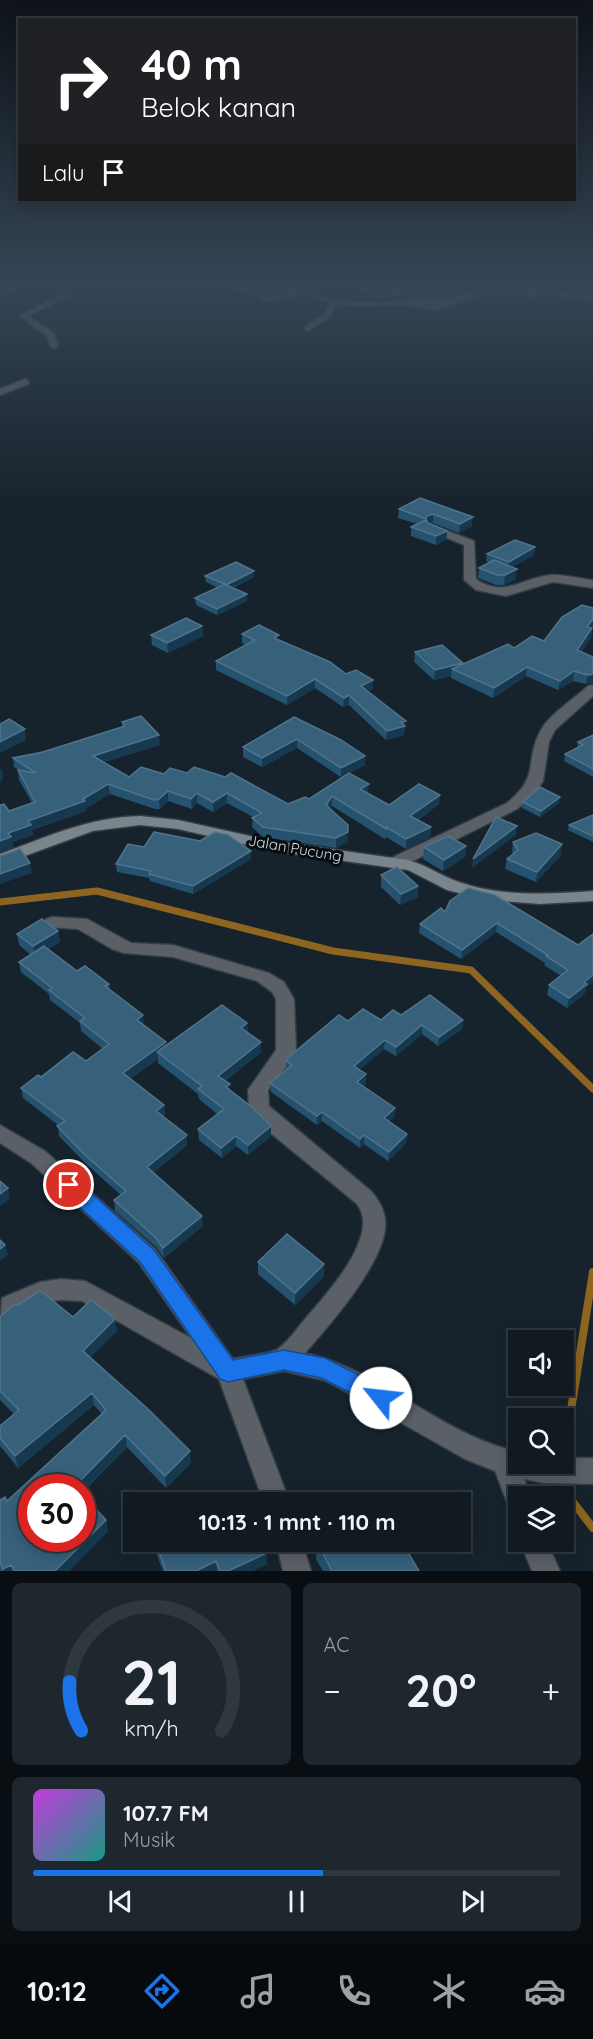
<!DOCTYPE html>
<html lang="id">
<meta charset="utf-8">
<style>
body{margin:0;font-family:Quicksand,sans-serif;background:#1e272e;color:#f1f3f6;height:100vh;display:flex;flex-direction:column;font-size:22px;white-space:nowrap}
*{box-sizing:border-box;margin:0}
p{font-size:20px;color:#9ca1a5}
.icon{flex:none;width:33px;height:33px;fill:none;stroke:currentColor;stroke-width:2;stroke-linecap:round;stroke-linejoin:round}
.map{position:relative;height:1571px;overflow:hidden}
.drawer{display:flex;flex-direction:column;gap:12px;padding:12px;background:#090e12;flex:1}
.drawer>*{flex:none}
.banner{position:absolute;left:18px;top:18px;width:558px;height:183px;border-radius:0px;box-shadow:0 3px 15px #0003,0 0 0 2px #30383f;background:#202124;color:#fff;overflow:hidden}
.tools{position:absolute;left:508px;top:1330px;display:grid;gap:12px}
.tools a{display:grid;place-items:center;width:66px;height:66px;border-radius:0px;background:#111a21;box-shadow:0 3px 15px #0003,0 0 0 2px #30383f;font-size:30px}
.speed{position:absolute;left:18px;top:1474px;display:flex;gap:12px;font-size:30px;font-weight:700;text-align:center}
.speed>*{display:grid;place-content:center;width:78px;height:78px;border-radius:50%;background:#111a21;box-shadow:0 3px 15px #0003,0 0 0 2px #30383f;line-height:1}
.speed .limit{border:9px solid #d22;background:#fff;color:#111}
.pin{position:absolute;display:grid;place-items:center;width:51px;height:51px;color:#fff;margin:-26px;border:3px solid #fff;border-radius:50%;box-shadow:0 2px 6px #0007}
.me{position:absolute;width:66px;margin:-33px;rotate:299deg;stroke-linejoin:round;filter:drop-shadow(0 0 4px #0008)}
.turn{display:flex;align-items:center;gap:21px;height:126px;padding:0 24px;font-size:27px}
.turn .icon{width:78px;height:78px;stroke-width:2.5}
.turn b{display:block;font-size:42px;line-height:51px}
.then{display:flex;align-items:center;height:57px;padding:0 24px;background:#0003;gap:12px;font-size:22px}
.big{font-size:45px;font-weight:700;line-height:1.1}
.drawer .widget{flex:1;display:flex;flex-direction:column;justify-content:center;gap:9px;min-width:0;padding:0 21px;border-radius:9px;background:#1e272e}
.drawer .dial{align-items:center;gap:0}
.dial svg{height:156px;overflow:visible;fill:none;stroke:#30383f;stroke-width:7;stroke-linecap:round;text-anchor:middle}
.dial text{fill:#f1f3f6;stroke:none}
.song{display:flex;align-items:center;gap:18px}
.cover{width:72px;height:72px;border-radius:9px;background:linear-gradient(135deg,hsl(290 70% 55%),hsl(170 70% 35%))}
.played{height:6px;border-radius:3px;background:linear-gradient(90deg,#1a73e8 55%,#30383f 55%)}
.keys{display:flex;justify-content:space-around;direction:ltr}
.heat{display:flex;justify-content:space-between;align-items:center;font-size:33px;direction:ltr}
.drawer .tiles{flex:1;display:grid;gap:12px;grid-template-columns:1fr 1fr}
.widget:last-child{grid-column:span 2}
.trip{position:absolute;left:123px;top:1492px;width:348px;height:60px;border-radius:0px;background:#111a21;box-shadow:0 3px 15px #0003,0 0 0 2px #30383f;font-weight:700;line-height:60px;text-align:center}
.menu{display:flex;height:96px;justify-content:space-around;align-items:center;background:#070a0d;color:#9ca1a5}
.menu .icon{width:42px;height:42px}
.menu .active{color:#1a73e8}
.menu b{font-size:27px;color:#f1f3f6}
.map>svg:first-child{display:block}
</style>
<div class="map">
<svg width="593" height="1571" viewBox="0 0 593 1571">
<rect width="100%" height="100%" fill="#17232c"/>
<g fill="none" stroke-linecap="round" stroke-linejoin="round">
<path stroke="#8d6520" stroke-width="7" d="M 0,902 L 97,891 L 333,951 L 471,970 L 593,1089"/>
<path stroke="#8d6520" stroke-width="8" d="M 564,1454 L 593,1272
M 562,1464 L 559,1484 L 593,1528"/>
<defs>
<path id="street" d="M 23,284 L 37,284 L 0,294 L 0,290 Z
M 62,284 L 69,284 L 73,290 L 70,296 L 28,316 L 54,333 L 58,346 L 54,348 L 50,346 L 47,336 L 19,316 L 64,293 L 65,290 Z
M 261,284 L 297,287 L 334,300 L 357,302 L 451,299 L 482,284 L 593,295 L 593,299 L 485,289 L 452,303 L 357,306 L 336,304 L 330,317 L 308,331 L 305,331 L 305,327 L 324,314 L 329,303 L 296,291 Z
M 25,379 L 29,382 L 28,384 L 0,395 L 0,389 Z
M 432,525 L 474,541 L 476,579 C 505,599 523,577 551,575 C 564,574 580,579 593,580 L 593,588 L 553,582 L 506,596 L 476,590 L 464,580 L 464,545 L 428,530 L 428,526 Z
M 593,685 L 593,696 L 555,730 L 549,742 L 543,781 L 532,797 L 517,809 L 401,867 L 389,867 L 387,863 L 389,859 L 507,803 C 542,774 523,763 541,730 C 549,715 575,698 588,686 Z
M 52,917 L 87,919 L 131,943 L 173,945 L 269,973 L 284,982 L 294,999 L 296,1050 L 286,1067 L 268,1090 L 269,1106 L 371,1191 C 378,1199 384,1209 385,1219 C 391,1256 328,1327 305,1353 C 382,1370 442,1436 519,1452 L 519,1464 L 564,1464 L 564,1458 L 593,1458 L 593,1484 L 543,1483 L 524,1479 L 531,1497 L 519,1497 L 519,1514 L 510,1510 L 495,1471 L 465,1459 L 334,1385 L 323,1380 L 284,1371 L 243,1379 L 290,1503 L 264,1503 L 219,1379 L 82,1301 L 61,1300 L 40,1302 L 0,1323 L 2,1298 L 40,1282 L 61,1279 L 85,1281 L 191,1338 L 139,1263 L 31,1163 L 0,1143 L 0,1125 L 45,1151 L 155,1249 L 233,1359 C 244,1356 271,1354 278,1349 C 289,1341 298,1327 306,1318 C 326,1294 383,1234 356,1203 L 262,1126 L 249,1107 L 248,1090 L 276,1050 L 276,999 L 272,992 L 257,981 L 173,957 L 124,953 L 112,949 L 78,929 L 46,927 L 43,923 L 46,919 Z
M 276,1542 L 302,1542 L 311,1571 L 283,1571 Z
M 520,1542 L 547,1542 L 560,1571 L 532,1571 Z"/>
<path id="secondary" d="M 140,816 L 178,820 L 273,841 L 408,860 C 427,865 441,876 459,882 C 501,897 550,894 593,891 L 593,901 L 540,904 L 487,900 L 447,890 L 408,870 L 273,851 L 178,829 L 140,825 L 93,831 L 0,865 L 0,854 C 47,837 89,817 140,816 Z"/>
</defs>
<use href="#street" stroke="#323d46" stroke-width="3"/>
<use href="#secondary" stroke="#323d46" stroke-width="3"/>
<use href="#street" fill="#5a6065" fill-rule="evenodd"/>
<use href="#secondary" fill="#7a848b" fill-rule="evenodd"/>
</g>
<path fill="#24526f" d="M 218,284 L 267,284 L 304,293 L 304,296 L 267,304 L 251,294 L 223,287 L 223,286 Z
M 291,284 L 330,284 L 332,288 L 318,292 L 297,285 Z
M 379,284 L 477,284 L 450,297 L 376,299 L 360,293 L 360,289 Z
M 508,284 L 593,284 L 583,292 Z
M 486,288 L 538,293 L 537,296 L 535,298 L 513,295 L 494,298 L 486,295 L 438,312 L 407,307 L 407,303 L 452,302 Z
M 420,498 L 472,526 L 459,533 L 433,523 L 429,524 L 447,531 L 446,540 L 436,545 L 411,536 L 411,527 L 417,524 L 398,518 L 399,509 Z
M 535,547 L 534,555 L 512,567 L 516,579 L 504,585 L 496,585 L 478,578 L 479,568 L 490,563 L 486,561 L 487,554 Z
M 254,571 L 254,577 L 233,588 L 247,594 L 247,601 L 217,615 L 196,605 L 195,598 L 218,588 L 206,582 L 205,576 Z
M 202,626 L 203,636 L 168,653 L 152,645 L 151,635 Z
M 592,628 L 591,638 L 581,652 L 593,657 L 586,684 L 573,681 L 558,690 L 526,676 L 493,698 L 451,678 L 451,676 L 434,680 L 414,662 L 415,652 L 463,664 L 514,648 L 544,641 Z
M 242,634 L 280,640 L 346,674 L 373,689 L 368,691 L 405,730 L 404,730 L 404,735 L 386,740 L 349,705 L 343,707 L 315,688 L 287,705 L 216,670 L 216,661 L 246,645 L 242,643 Z
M 294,717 L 365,756 L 365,765 L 341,777 L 297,748 L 262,767 L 243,757 L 243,747 Z
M 122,722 L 160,745 L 104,762 L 129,777 L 164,774 L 288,804 L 309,799 L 368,793 L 389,805 L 439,804 L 418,820 L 431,827 L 430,837 L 406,849 L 386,837 L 385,839 L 332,806 L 330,808 L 348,842 L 336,848 L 263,837 L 252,827 L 253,817 L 227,803 L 213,812 L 197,803 L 192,809 L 168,801 L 160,809 L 155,809 L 110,794 L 86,808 L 86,811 L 32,830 L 33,835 L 12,842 L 13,847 L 0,852 L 0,805 L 9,811 L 32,803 L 19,780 L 18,770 L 19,770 L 14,767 L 13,758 L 43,752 L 122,727 Z
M 593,735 L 593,777 L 564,761 L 565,754 L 577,748 L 578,742 Z
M 523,802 L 559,803 L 540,817 L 522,808 Z
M 593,815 L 593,842 L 568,830 L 569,825 Z
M 513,842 L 561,855 L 536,882 L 505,869 L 507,859 L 513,854 L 512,852 Z
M 466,846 L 465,857 L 443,871 L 423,859 L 424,847 Z
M 144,847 L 251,859 L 193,894 L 150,881 L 149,878 L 117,872 L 116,864 Z
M 381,875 L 418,886 L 418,897 L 400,905 L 381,887 Z
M 495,895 L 586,988 L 585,993 L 567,1008 L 547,995 L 549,985 L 561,976 L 544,965 L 545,963 L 496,932 L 461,959 L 419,933 L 420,924 L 445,912 Z
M 58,931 L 60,942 L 48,949 L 77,971 L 109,984 L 110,990 L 144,1025 L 166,1042 L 166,1046 L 247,1023 L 248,1033 L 261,1042 L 261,1052 L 225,1081 L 230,1090 L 271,1126 L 271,1136 L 248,1155 L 236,1146 L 222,1158 L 199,1140 L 198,1129 L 217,1114 L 199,1099 L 198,1094 L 158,1063 L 158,1059 L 130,1079 L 164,1105 L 165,1115 L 163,1116 L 187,1135 L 187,1145 L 153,1173 L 203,1226 L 164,1258 L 156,1247 L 115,1211 L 114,1200 L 121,1195 L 87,1165 L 59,1136 L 58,1125 L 23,1098 L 21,1088 L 41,1077 L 86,1061 L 103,1049 L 81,1031 L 80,1023 L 50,1000 L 49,994 L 21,972 L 19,962 L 31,955 L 19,945 L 17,934 Z
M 401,1015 L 463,1020 L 462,1029 L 438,1046 L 422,1034 L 396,1056 L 384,1049 L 359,1070 L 366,1074 L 366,1084 L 363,1086 L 395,1108 L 394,1117 L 389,1121 L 407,1134 L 406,1143 L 388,1161 L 364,1144 L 360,1148 L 322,1121 L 317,1125 L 271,1092 L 270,1083 L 286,1070 L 286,1061 L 348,1021 L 381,1020 Z
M 258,1262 L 324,1264 L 324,1276 L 295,1305 L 258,1274 Z
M 0,1317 L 73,1317 L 115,1319 L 117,1331 L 90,1357 L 191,1463 L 166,1488 L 127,1447 L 84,1491 L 95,1508 L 106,1520 L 108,1531 L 69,1571 L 0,1571 L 0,1500 L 7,1501 L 102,1414 L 94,1405 L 18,1468 L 0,1446 L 0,1426 L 14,1414 L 0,1400 Z
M 152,1542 L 262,1542 L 267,1553 L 267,1564 L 252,1571 L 163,1571 Z
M 317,1542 L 419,1571 L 323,1571 L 316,1559 Z"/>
<path fill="#17394f" d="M 470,284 L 477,284 L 450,297 L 451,293 Z
M 332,285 L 332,288 L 318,292 L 318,289 Z
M 593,285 L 593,289 L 583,292 L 583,288 Z
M 486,291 L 486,295 L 438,312 L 438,308 Z
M 513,292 L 513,295 L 494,298 L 495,295 Z
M 304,293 L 304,296 L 267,304 L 267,301 Z
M 433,514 L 433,523 L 426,525 L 427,516 Z
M 473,517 L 472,526 L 459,533 L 460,524 Z
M 447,531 L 446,540 L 436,545 L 436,536 Z
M 535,547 L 534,555 L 508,570 L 509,562 Z
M 517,569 L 516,579 L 504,585 L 505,575 Z
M 254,571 L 254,577 L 226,591 L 226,585 Z
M 247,594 L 247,601 L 217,615 L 217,609 Z
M 593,616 L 593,626 L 586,637 L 587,627 Z
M 202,626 L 203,636 L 168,653 L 167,643 Z
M 592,628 L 591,638 L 576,660 L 577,650 Z
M 463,663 L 462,673 L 452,669 L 451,676 L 434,680 L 435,670 Z
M 527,667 L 526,676 L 493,698 L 494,688 Z
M 574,671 L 573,681 L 558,690 L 560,681 Z
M 593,674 L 593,683 L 586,684 L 588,675 Z
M 315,679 L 315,688 L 287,705 L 287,696 Z
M 373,680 L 373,689 L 360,695 L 361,686 Z
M 349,695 L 349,705 L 343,707 L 344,698 Z
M 406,721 L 404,735 L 386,740 L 387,731 L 401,722 Z
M 25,729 L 26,740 L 0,753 L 0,742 Z
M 159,735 L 160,745 L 94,765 L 93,756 Z
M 297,739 L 297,748 L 262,767 L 262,758 Z
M 365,756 L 365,765 L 341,777 L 341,768 Z
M 2,768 L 3,778 L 0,783 L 0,771 Z
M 108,784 L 110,794 L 86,808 L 86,811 L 32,830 L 33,835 L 12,842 L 13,847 L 0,852 L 0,841 L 8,833 L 28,821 L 83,799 Z
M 369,784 L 368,793 L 360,789 Z
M 168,791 L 168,801 L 160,809 L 159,799 Z
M 197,793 L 197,803 L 192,809 L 191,799 Z
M 227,793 L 227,803 L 213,812 L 213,802 Z
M 440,795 L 439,804 L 410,825 L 410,816 Z
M 332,796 L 332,806 L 326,814 L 326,805 Z
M 560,797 L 559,803 L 540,817 L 541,811 Z
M 517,826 L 516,835 L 472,868 L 473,859 Z
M 431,827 L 430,837 L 406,849 L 406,839 Z
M 348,832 L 348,842 L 336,848 L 336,838 Z
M 562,844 L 561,855 L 536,882 L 537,872 Z
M 466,846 L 465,857 L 443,871 L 444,860 Z
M 251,851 L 251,859 L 193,894 L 193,886 Z
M 30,863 L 32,873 L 0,884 L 0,874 Z
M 418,886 L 418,897 L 400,905 L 401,894 Z
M 497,923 L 496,932 L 461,959 L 462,950 Z
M 58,931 L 60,942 L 35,958 L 33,946 Z
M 593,975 L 593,982 L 586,988 L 585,993 L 567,1008 L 569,998 L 584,982 Z
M 143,1015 L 144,1025 L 137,1020 Z
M 463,1020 L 462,1029 L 438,1046 L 439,1037 Z
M 247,1023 L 248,1033 L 241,1028 Z
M 422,1025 L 422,1034 L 396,1056 L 396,1047 Z
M 385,1040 L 384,1049 L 353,1075 L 354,1066 Z
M 166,1042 L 167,1052 L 157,1052 L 158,1059 L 124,1083 L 123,1073 Z
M 261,1042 L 261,1052 L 218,1086 L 218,1076 Z
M 366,1074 L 366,1084 L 357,1091 L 357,1082 Z
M 164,1105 L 165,1115 L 157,1121 L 156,1111 Z
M 395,1108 L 394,1117 L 383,1127 L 384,1118 Z
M 322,1112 L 322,1121 L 317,1125 L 317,1116 Z
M 271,1126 L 271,1136 L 248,1155 L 248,1145 Z
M 407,1134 L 406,1143 L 388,1161 L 389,1152 Z
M 187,1135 L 187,1145 L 148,1177 L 147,1167 Z
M 364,1135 L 364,1144 L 360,1148 L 360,1139 Z
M 236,1136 L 236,1146 L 222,1158 L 221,1148 Z
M 8,1188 L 10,1199 L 0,1206 L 0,1194 Z
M 202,1216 L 203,1226 L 164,1258 L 163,1248 Z
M 5,1245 L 8,1255 L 0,1261 L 0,1249 Z
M 324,1264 L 324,1276 L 295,1305 L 295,1293 Z
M 115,1319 L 117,1331 L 85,1363 L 83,1351 Z
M 92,1393 L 94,1405 L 18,1468 L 15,1456 Z
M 125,1435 L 127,1447 L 82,1492 L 82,1488 L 78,1488 L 77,1484 Z
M 190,1451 L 191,1463 L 166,1488 L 165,1476 Z
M 106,1520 L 108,1531 L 69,1571 L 55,1571 Z
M 267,1553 L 267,1564 L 252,1571 L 228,1571 Z
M 216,1561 L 217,1571 L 196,1571 Z
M 11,1565 L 12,1571 L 4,1571 L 3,1569 Z"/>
<path fill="#37607b" stroke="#50748c" stroke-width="1.5" d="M 224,284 L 267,284 L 304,293 L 267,301 L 251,291 Z
M 306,284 L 330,284 L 332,285 L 318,289 Z
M 379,284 L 470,284 L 451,293 L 376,296 L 360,289 Z
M 543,284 L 593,284 L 593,285 L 583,288 Z
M 486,288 L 538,293 L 535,295 L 513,292 L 495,295 L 486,291 L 438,308 L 407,303 L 452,302 Z
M 420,498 L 473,517 L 460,524 L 433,514 L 427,516 L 426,519 L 399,509 Z
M 426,520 L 428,523 L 447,531 L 436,536 L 411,527 Z
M 515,540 L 535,547 L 509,562 L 487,554 Z
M 494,560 L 517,569 L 505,575 L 497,575 L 479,568 Z
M 236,562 L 254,571 L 226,585 L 247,594 L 217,609 L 195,598 L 225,584 L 205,576 Z
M 582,605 L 593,608 L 593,619 L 587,627 L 592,628 L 577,650 L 593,657 L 593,674 L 588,675 L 574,671 L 560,681 L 527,667 L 494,688 L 452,669 L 508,644 L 514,648 L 532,636 L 544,641 L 562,617 Z
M 186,618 L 202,626 L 167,643 L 151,635 Z
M 259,625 L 279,635 L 274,638 L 330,662 L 346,674 L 356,670 L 373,680 L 361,686 L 406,721 L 401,722 L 405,726 L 387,731 L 349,695 L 344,698 L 315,679 L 287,696 L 216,661 L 255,640 L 242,634 Z
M 442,645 L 463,663 L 435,670 L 415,652 Z
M 141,716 L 159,735 L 93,756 L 129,777 L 141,767 L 164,774 L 170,768 L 187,773 L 194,767 L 225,777 L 231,773 L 288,804 L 305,797 L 309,799 L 349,773 L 369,784 L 360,789 L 389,805 L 419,784 L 440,795 L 410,816 L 431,827 L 406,839 L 386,827 L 386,829 L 332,796 L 326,805 L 348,825 L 348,832 L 336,838 L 263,827 L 252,818 L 262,813 L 227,793 L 213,802 L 197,793 L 191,799 L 168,791 L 159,799 L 154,800 L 108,784 L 83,799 L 85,801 L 28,821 L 31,825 L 8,833 L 11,837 L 0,841 L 0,805 L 4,804 L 9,811 L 35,802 L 18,770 L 36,773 L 13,758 L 43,752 L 125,726 L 122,722 Z
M 294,717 L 341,740 L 365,756 L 341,768 L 297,739 L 262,758 L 243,747 Z
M 9,719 L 25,729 L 0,742 L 0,724 Z
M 593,735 L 593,769 L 565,754 L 583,745 L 578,742 Z
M 540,787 L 560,797 L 541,811 L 523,802 Z
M 593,815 L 593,836 L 569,825 Z
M 496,817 L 517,826 L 473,859 Z
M 154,832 L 200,841 L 215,832 L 228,835 L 251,851 L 193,886 L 149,874 L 151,871 L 116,864 L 128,844 L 144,847 Z
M 536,833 L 562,844 L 537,872 L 507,859 L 518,850 L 513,842 Z
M 448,836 L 466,846 L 444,860 L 424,847 Z
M 20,849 L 30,863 L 0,874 L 0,856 Z
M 397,867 L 418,886 L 401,894 L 381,875 Z
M 468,888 L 495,895 L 578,945 L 593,934 L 593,975 L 584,982 L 587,984 L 569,998 L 549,985 L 568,970 L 546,956 L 548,955 L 497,923 L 462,950 L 420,924 L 441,908 L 445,912 L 450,901 Z
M 42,919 L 58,931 L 33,946 L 17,934 Z
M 44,946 L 77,971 L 85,966 L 109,984 L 105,986 L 143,1015 L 137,1020 L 166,1042 L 123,1073 L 164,1105 L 156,1111 L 187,1135 L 147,1167 L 202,1216 L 163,1248 L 155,1237 L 114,1200 L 126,1191 L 85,1155 L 57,1126 L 65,1121 L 21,1088 L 38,1075 L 41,1077 L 73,1052 L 86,1061 L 109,1044 L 80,1021 L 85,1018 L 49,990 L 52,988 L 19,962 Z
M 430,995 L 463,1020 L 439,1037 L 422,1025 L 396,1047 L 385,1040 L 354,1066 L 366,1074 L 357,1082 L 395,1108 L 384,1118 L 407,1134 L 389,1152 L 364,1135 L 360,1139 L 322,1112 L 317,1116 L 270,1083 L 292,1065 L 286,1061 L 291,1055 L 339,1015 L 348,1021 L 363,1009 L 381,1020 L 393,1010 L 401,1015 Z
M 222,1005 L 247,1023 L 241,1028 L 261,1042 L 218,1076 L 230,1084 L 226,1087 L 253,1108 L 271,1126 L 248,1145 L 236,1136 L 221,1148 L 198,1129 L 224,1109 L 198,1089 L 202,1086 L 157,1052 Z
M 0,1181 L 8,1188 L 0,1194 Z
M 287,1234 L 324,1264 L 295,1293 L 258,1262 Z
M 0,1240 L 5,1245 L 0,1249 Z
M 38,1292 L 42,1292 L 73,1317 L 91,1300 L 115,1319 L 83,1351 L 149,1410 L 190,1451 L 165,1476 L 125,1435 L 77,1484 L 81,1488 L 32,1488 L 32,1539 L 82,1539 L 82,1490 L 94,1502 L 91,1504 L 106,1520 L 55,1571 L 15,1571 L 11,1565 L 3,1569 L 0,1562 L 0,1500 L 5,1497 L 7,1501 L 106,1410 L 92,1393 L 15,1456 L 0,1438 L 0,1426 L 19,1410 L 0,1391 L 0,1317 L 14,1305 L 18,1305 Z
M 155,1542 L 262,1542 L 267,1553 L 228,1571 L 220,1571 L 216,1561 L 196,1571 L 166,1571 Z
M 317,1542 L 402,1542 L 419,1571 L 332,1571 Z"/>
<linearGradient id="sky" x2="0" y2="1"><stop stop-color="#0d1318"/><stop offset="0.56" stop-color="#364556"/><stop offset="1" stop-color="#364556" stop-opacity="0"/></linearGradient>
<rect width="593" height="504" fill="url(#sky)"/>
<path fill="#1a73e8" stroke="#114b97" stroke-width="1.5" d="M 69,1177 L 76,1179 L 154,1250 L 233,1360 L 284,1350 L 325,1358 L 389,1390 L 392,1398 L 389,1405 L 381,1408 L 321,1378 L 284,1370 L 228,1382 L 220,1379 L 140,1262 L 62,1191 L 59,1185 L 62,1179 Z"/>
<g text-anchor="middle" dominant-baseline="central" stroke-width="6" stroke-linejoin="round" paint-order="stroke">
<g font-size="15" fill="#d5dde3" stroke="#070c10">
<text transform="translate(295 848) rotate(10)">Jalan Pucung</text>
</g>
</g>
</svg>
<div class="tools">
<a><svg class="icon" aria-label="sound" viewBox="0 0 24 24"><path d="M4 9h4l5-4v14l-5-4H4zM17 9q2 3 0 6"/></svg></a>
<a><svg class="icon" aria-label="search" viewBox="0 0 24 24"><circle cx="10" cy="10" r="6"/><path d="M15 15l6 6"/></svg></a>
<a><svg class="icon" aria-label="layers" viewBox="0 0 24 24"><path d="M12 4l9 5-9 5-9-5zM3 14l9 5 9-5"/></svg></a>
</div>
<div class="speed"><div class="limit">30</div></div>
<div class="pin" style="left:69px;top:1185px;background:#d93025"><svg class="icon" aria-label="arrive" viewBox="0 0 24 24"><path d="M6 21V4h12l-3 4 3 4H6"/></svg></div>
<svg class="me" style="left:381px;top:1398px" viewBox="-20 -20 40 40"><circle r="19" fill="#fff"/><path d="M0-13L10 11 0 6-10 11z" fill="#1a73e8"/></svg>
<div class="trip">10:13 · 1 mnt · 110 m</div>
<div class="banner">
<div class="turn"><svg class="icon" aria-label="right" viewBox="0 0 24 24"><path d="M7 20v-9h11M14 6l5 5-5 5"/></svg><div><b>40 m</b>Belok kanan</div></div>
<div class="then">Lalu<svg class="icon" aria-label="arrive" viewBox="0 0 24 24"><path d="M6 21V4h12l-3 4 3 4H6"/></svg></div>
</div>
</div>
<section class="drawer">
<div class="tiles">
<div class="widget dial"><svg viewBox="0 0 100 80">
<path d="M14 69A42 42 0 1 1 86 69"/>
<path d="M14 69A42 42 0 0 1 8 44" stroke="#1a73e8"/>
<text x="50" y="56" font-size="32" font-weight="700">21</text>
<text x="50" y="72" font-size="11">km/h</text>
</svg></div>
<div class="widget"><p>AC</p>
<div class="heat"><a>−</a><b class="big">20°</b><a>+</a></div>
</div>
<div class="widget">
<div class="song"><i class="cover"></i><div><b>107.7 FM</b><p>Musik</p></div></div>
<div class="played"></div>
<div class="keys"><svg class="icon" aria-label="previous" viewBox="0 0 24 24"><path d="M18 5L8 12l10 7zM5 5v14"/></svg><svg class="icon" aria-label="pause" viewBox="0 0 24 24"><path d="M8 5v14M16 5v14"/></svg><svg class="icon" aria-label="next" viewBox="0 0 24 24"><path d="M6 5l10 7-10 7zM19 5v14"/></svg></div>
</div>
</div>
</section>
<nav class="menu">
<b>10:12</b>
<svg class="icon active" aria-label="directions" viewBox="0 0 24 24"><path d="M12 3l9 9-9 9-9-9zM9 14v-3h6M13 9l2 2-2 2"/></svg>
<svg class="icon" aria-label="music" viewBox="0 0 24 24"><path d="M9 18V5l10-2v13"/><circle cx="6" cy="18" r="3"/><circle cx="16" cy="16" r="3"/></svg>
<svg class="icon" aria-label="phone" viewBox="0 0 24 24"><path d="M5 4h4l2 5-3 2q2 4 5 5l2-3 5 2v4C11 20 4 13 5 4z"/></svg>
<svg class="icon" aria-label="climate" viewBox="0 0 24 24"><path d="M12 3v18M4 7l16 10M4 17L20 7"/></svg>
<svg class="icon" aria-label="car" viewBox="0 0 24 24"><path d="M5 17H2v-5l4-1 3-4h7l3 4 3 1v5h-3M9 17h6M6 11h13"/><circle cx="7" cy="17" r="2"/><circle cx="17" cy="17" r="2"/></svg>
</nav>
